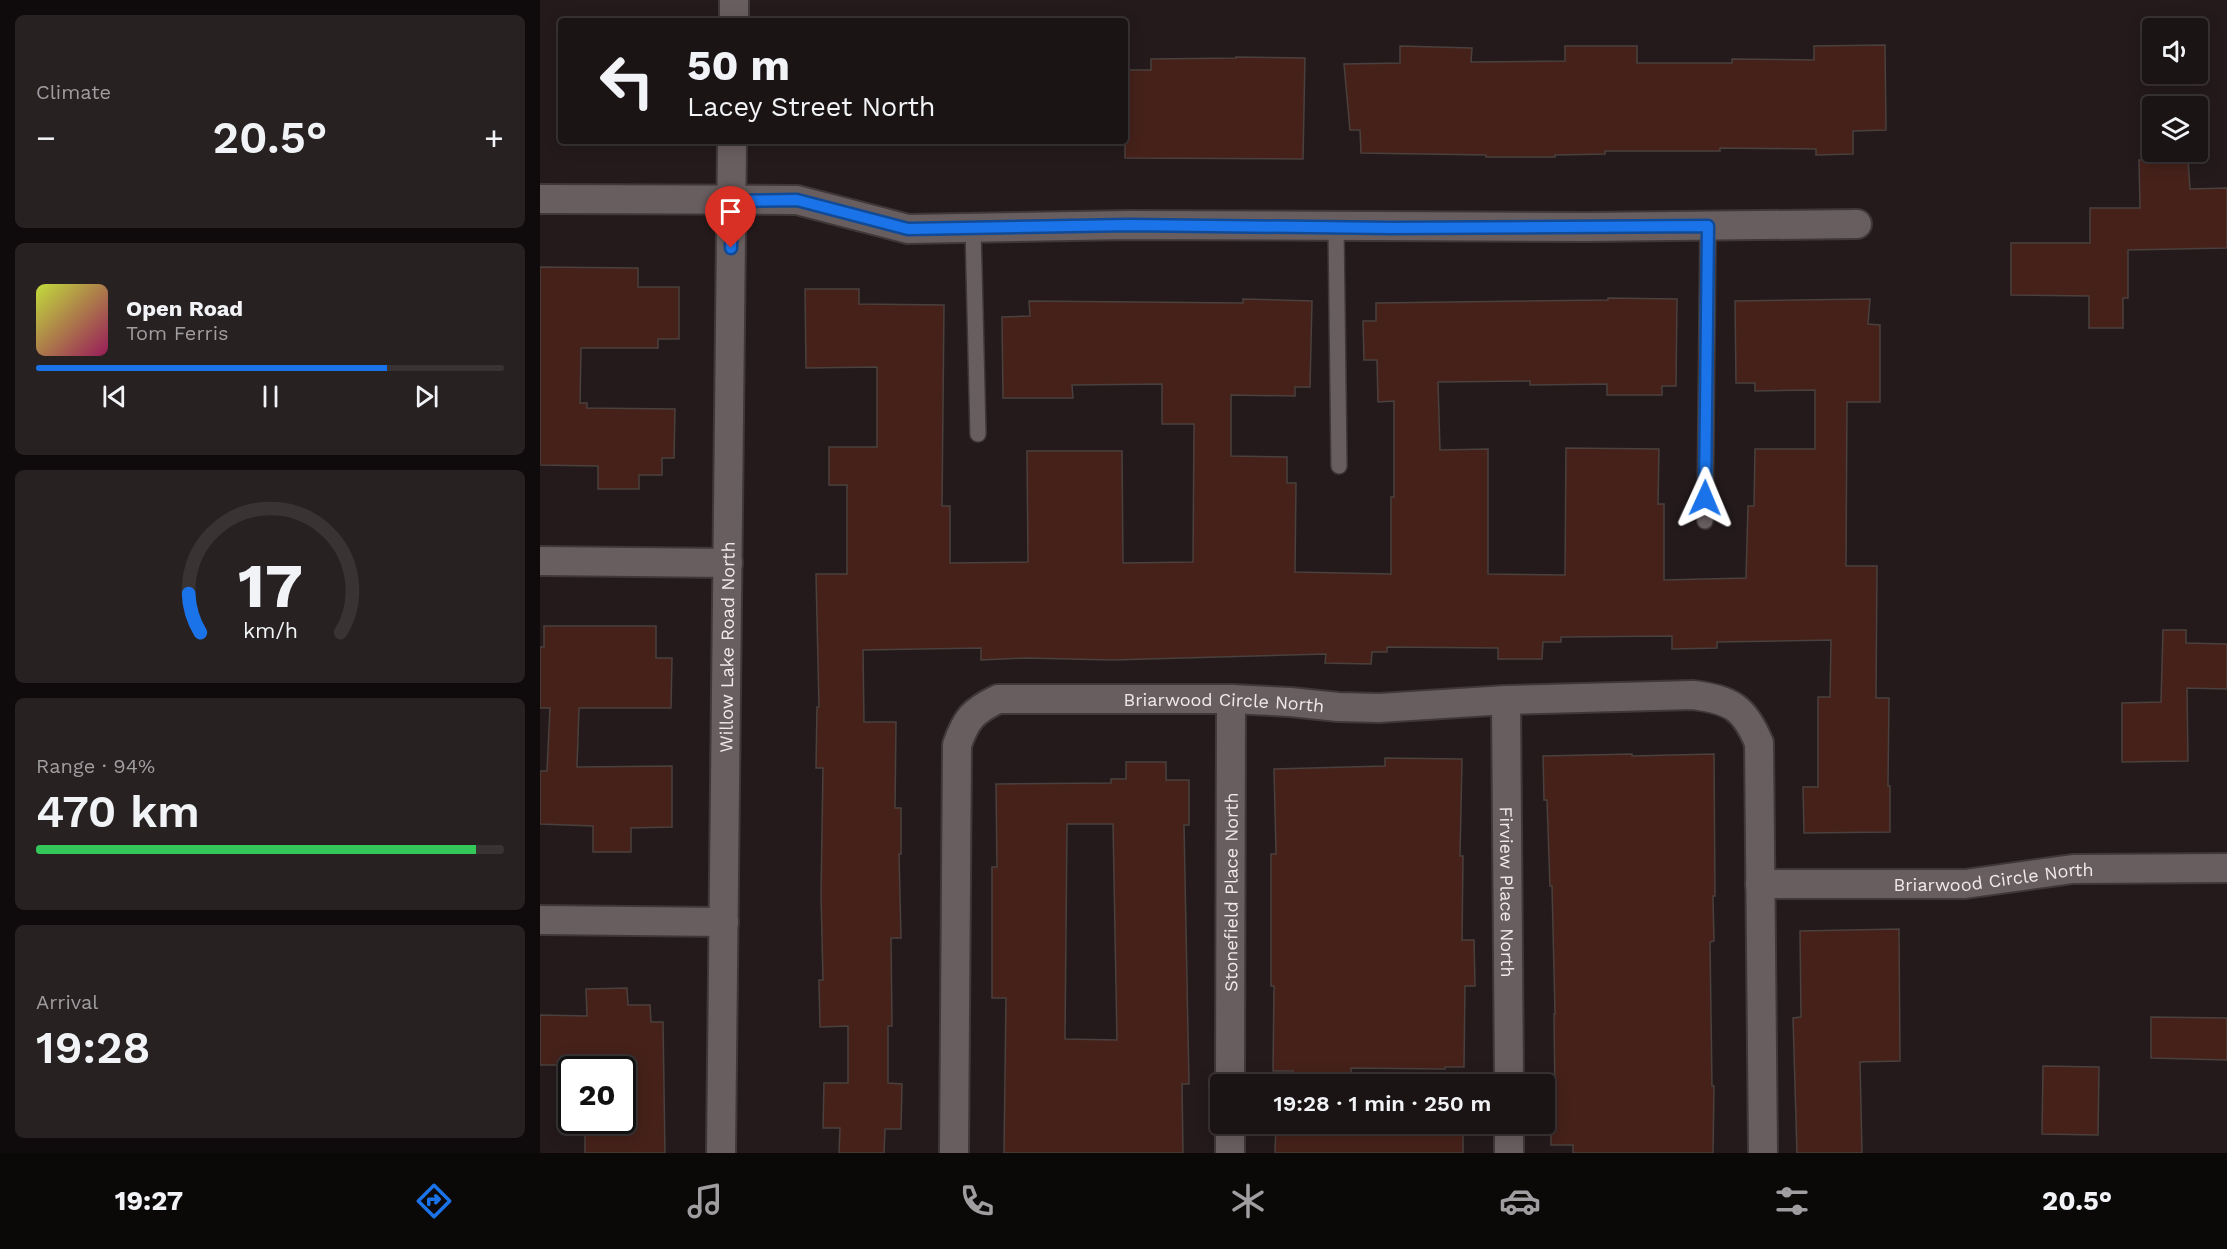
<!DOCTYPE html>
<meta charset="utf-8">
<style>
body{margin:0;font-family:"Work Sans",sans-serif;background:#282122;color:#f1f3f6;height:100vh;display:flex;flex-direction:column;font-size:22px;white-space:nowrap}
*{box-sizing:border-box;margin:0}
p{font-size:20px;color:#a09ea0}
.icon{flex:none;width:33px;height:33px;fill:none;stroke:currentColor;stroke-width:2;stroke-linecap:round;stroke-linejoin:round}
.map{position:relative;flex:1;overflow:hidden}
.side{display:flex;flex-direction:column;gap:15px;padding:15px;background:#0f0b0c;width:540px}
.side>*{flex:none}
.top-card{position:absolute;left:18px;top:18px;width:570px;height:126px;border-radius:6px;box-shadow:0 3px 15px #0003,0 0 0 2px #393334;background:#1b1415;color:#f1f3f6;overflow:hidden}
.fabs{position:absolute;left:1602px;top:18px;display:grid;gap:12px}
.fabs a{display:grid;place-items:center;width:66px;height:66px;border-radius:6px;background:#1b1415;box-shadow:0 3px 15px #0003,0 0 0 2px #393334;font-size:30px}
.speed{position:absolute;left:18px;top:1056px;display:flex;gap:12px;font-size:30px;font-weight:700;text-align:center}
.speed>*{display:grid;place-content:center;width:78px;height:78px;border-radius:50%;background:#1b1415;box-shadow:0 3px 15px #0003,0 0 0 2px #393334;line-height:1}
.speed .limit{border:3px solid #111;border-radius:9px;background:#fff;color:#111}
.pin{position:absolute;display:grid;place-items:center;width:51px;height:51px;color:#fff;margin:-62px -26px;border-radius:50% 50% 50% 0;rotate:-45deg;box-shadow:0 0 6px #0007}
.pin .icon{rotate:45deg}
.me{position:absolute;width:66px;margin:-33px;rotate:1deg;stroke-linejoin:round;filter:drop-shadow(0 0 4px #0008)}
.turn{display:flex;align-items:center;gap:21px;height:126px;padding:0 30px;font-size:27px}
.turn .icon{width:78px;height:78px;stroke-width:2.5}
.turn b{display:block;font-size:42px;line-height:51px}
.big{font-size:45px;font-weight:600;line-height:1.1}
.side .card{flex:1;display:flex;flex-direction:column;justify-content:center;gap:9px;min-width:0;padding:0 21px;border-radius:9px;background:#282122}
.side .dial{align-items:center;gap:0}
.dial svg{height:156px;overflow:visible;fill:none;stroke:#393334;stroke-width:7;stroke-linecap:round;text-anchor:middle}
.dial text{fill:#f1f3f6;stroke:none}
.song{display:flex;align-items:center;gap:18px}
.cover{width:72px;height:72px;border-radius:9px;background:linear-gradient(135deg,hsl(70 70% 55%),hsl(330 70% 35%))}
.played{height:6px;border-radius:3px;background:linear-gradient(90deg,#1a73e8 75%,#393334 75%)}
.keys{display:flex;justify-content:space-around;direction:ltr}
.heat{display:flex;justify-content:space-between;align-items:center;font-size:33px;direction:ltr}
.charge{height:9px;border-radius:4px;background:linear-gradient(90deg,#34c759 94%,#393334 0)}
.trip{position:absolute;left:670px;top:1074px;width:345px;height:60px;border-radius:6px;background:#1b1415;box-shadow:0 3px 15px #0003,0 0 0 2px #393334;font-weight:600;line-height:60px;text-align:center}
.tab-bar{display:flex;height:96px;justify-content:space-around;align-items:center;background:#0b0808;color:#a09ea0}
.tab-bar .icon{width:42px;height:42px}
.tab-bar .on{color:#1a73e8}
.tab-bar b{font-size:27px;color:#f1f3f6}
main{display:flex;flex:1;min-height:0}
.map>svg:first-child{display:block}
</style>
<main>
<section class="side">
<div class="card"><p>Climate</p>
<div class="heat"><a>−</a><b class="big">20.5°</b><a>+</a></div>
</div>
<div class="card">
<div class="song"><i class="cover"></i><div><b>Open Road</b><p>Tom Ferris</p></div></div>
<div class="played"></div>
<div class="keys"><svg class="icon" aria-label="previous" viewBox="0 0 24 24"><path d="M18 5L8 12l10 7zM5 5v14"/></svg><svg class="icon" aria-label="pause" viewBox="0 0 24 24"><path d="M8 5v14M16 5v14"/></svg><svg class="icon" aria-label="next" viewBox="0 0 24 24"><path d="M6 5l10 7-10 7zM19 5v14"/></svg></div>
</div>
<div class="card dial"><svg viewBox="0 0 100 80">
<path d="M14 69A42 42 0 1 1 86 69"/>
<path d="M14 69A42 42 0 0 1 8 49" stroke="#1a73e8"/>
<text x="50" y="56" font-size="32" font-weight="700">17</text>
<text x="50" y="72" font-size="11">km/h</text>
</svg></div>
<div class="card"><p>Range · 94%</p><b class="big">470 km</b><div class="charge"></div></div>
<div class="card"><p>Arrival</p><b class="big">19:28</b></div>
</section>
<div class="map">
<svg width="1687" height="1153" viewBox="0 0 1687 1153">
<rect width="100%" height="100%" fill="#241a1c"/>
<path fill="#45211a" stroke="#4a403d" stroke-width="1.5" fill-rule="evenodd" d="M 1345,45 L 1346,130 L 1313,131 L 1313,154 L 1276,155 L 1276,149 L 1180,148 L 1180,151 L 1065,151 L 1065,154 L 1015,155 L 1015,157 L 946,157 L 946,155 L 821,153 L 820,130 L 810,130 L 804,64 L 860,63 L 860,46 L 932,48 L 931,62 L 1025,61 L 1025,46 L 1097,46 L 1097,63 L 1192,63 L 1192,59 L 1274,60 L 1274,46 Z
M 696,57 L 765,58 L 763,159 L 585,158 L 585,70 L 611,70 L 611,59 L 696,58 Z
M 1648,159 L 1650,189 L 1687,188 L 1687,248 L 1588,250 L 1588,298 L 1583,298 L 1583,328 L 1549,328 L 1549,296 L 1471,295 L 1471,243 L 1550,243 L 1550,208 L 1600,208 L 1599,160 Z
M 0,267 L 98,268 L 98,287 L 139,287 L 139,339 L 118,339 L 118,348 L 41,348 L 40,403 L 47,403 L 47,408 L 135,409 L 134,458 L 122,458 L 122,475 L 99,475 L 99,489 L 58,489 L 58,466 L 0,465 Z
M 265,289 L 319,289 L 319,304 L 404,305 L 402,506 L 410,506 L 410,563 L 488,562 L 487,451 L 582,451 L 583,563 L 653,562 L 654,424 L 622,424 L 622,384 L 532,385 L 533,398 L 463,398 L 462,317 L 490,316 L 489,301 L 703,303 L 703,299 L 772,301 L 770,387 L 755,387 L 755,396 L 691,395 L 691,456 L 747,457 L 747,483 L 756,483 L 755,572 L 851,574 L 851,497 L 854,497 L 854,401 L 838,402 L 837,360 L 824,360 L 823,321 L 836,321 L 836,303 L 1068,300 L 1068,298 L 1137,299 L 1136,386 L 1122,386 L 1122,395 L 1067,395 L 1067,384 L 990,385 L 990,381 L 898,382 L 900,450 L 948,449 L 948,574 L 1025,575 L 1026,448 L 1119,449 L 1118,504 L 1124,504 L 1124,580 L 1206,578 L 1208,506 L 1214,506 L 1215,449 L 1275,449 L 1275,390 L 1215,391 L 1215,383 L 1196,383 L 1195,301 L 1330,299 L 1328,324 L 1340,325 L 1340,402 L 1307,402 L 1306,566 L 1337,566 L 1336,698 L 1349,698 L 1348,786 L 1350,786 L 1350,832 L 1264,833 L 1263,787 L 1278,787 L 1278,697 L 1290,697 L 1291,640 L 1177,642 L 1177,648 L 1132,649 L 1132,636 L 1021,637 L 1021,642 L 1003,642 L 1002,659 L 958,659 L 958,648 L 847,647 L 847,652 L 832,652 L 831,664 L 785,663 L 786,654 L 572,660 L 486,658 L 441,660 L 441,648 L 323,650 L 324,722 L 356,722 L 355,808 L 361,808 L 361,854 L 359,854 L 361,938 L 351,938 L 352,1026 L 348,1026 L 348,1083 L 362,1084 L 361,1129 L 345,1129 L 344,1153 L 299,1153 L 300,1128 L 283,1128 L 284,1083 L 308,1083 L 308,1026 L 280,1027 L 279,980 L 283,980 L 281,894 L 283,768 L 276,768 L 277,707 L 279,707 L 276,574 L 307,574 L 307,485 L 289,485 L 289,447 L 337,447 L 337,367 L 266,368 Z
M 4,626 L 116,626 L 116,658 L 132,658 L 131,708 L 39,708 L 37,767 L 132,766 L 132,827 L 91,828 L 91,852 L 53,852 L 53,826 L 0,824 L 0,771 L 7,771 L 10,708 L 0,708 L 0,647 L 4,647 Z
M 1623,630 L 1646,630 L 1646,643 L 1687,644 L 1687,689 L 1647,688 L 1648,761 L 1582,762 L 1582,703 L 1621,702 Z
M 1092,754 L 1092,756 L 1174,754 L 1175,896 L 1173,896 L 1174,941 L 1170,942 L 1172,1086 L 1174,1086 L 1173,1153 L 1033,1153 L 1033,1145 L 1011,1145 L 1011,1100 L 1015,1100 L 1014,1014 L 1015,1014 L 1012,886 L 1010,886 L 1007,800 L 1004,800 L 1003,756 Z
M 845,758 L 922,759 L 920,856 L 923,856 L 922,940 L 934,940 L 935,986 L 925,986 L 924,1067 L 905,1067 L 905,1069 L 811,1068 L 811,1084 L 753,1084 L 753,1071 L 733,1071 L 734,986 L 731,986 L 731,854 L 736,854 L 734,769 L 845,766 Z
M 586,762 L 626,762 L 626,780 L 649,780 L 649,825 L 644,825 L 649,1084 L 642,1084 L 643,1153 L 464,1153 L 466,998 L 452,998 L 452,867 L 457,867 L 456,784 L 571,783 L 571,779 L 586,779 ZM 527,824 L 573,824 L 577,1040 L 525,1039 Z
M 1359,929 L 1360,1061 L 1320,1062 L 1322,1153 L 1257,1153 L 1253,1018 L 1261,1017 L 1260,931 Z
M 87,988 L 88,1005 L 110,1005 L 111,1022 L 123,1022 L 125,1153 L 45,1153 L 45,1122 L 82,1121 L 82,1070 L 47,1070 L 47,1065 L 0,1065 L 0,1015 L 47,1016 L 46,989 Z
M 1611,1017 L 1687,1018 L 1687,1060 L 1611,1058 Z
M 1503,1066 L 1559,1067 L 1558,1135 L 1502,1134 Z
M 736,1124 L 923,1124 L 923,1153 L 735,1153 Z"/>
<g fill="none" stroke-linecap="round" stroke-linejoin="round">
<defs>
<path id="service" d="M 433,227 L 438,434
M 796,227 L 799,466
M 1165,521 L 1168,226"/>
<g id="minor">
<path d="M 194,21 L 194,0"/>
<path d="M 0,199 L 257,200 L 368,229 L 589,225 L 1047,227 L 1317,224"/>
<path d="M 0,561 L 188,563"/>
<path id="s1" d="M 966,700 L 969,1084"/>
<path id="s2" d="M 1220,884 L 1425,884 L 1533,869 L 1687,868"/>
<path d="M 0,920 L 184,922"/>
<path id="s3" d="M 690,1084 L 691,699"/>
<path d="M 969,1124 L 969,1153"/>
<path id="s4" d="M 181,1153 L 192,141"/>
<path id="s5" d="M 414,1153 L 417,745 C 426,719 433,711 458,699 L 691,699 L 750,702 L 798,707 L 839,708 L 966,700 L 1153,695 C 1191,700 1204,707 1219,743 L 1223,1153"/>
<path d="M 690,1153 L 690,1124"/>
</g>
</defs>
<use href="#service" stroke="#3f3738" stroke-width="18"/>
<use href="#minor" stroke="#3f3738" stroke-width="32"/>
<use href="#service" stroke="#695e5f" stroke-width="15"/>
<use href="#minor" stroke="#695e5f" stroke-width="28"/>
</g>
<g fill="none" stroke-linecap="round" stroke-linejoin="round">
<defs>
<path id="route" d="M 191,248 L 192,201 L 257,200 L 368,229 L 589,225 L 852,228 L 1168,226 L 1165,498"/>
</defs>
<use href="#route" stroke="#114b97" stroke-width="15"/>
<use href="#route" stroke="#1a73e8" stroke-width="10"/>
</g>
<g text-anchor="middle" dominant-baseline="central" stroke-width="6" stroke-linejoin="round" paint-order="stroke">
<g font-size="18" fill="#f0e9ea" stroke="#241a1c">
<text stroke="none"><textPath href="#s4" startOffset="506">Willow Lake Road North</textPath></text>
<text stroke="none"><textPath href="#s5" startOffset="698">Briarwood Circle North</textPath></text>
<text stroke="none"><textPath href="#s2" startOffset="234">Briarwood Circle North</textPath></text>
<text stroke="none"><textPath href="#s3" startOffset="192">Stonefield Place North</textPath></text>
<text stroke="none"><textPath href="#s1" startOffset="192">Firview Place North</textPath></text>
</g>
</g>
</svg>
<div class="fabs">
<a><svg class="icon" aria-label="sound" viewBox="0 0 24 24"><path d="M4 9h4l5-4v14l-5-4H4zM17 9q2 3 0 6"/></svg></a>
<a><svg class="icon" aria-label="layers" viewBox="0 0 24 24"><path d="M12 4l9 5-9 5-9-5zM3 14l9 5 9-5"/></svg></a>
</div>
<div class="speed"><div class="limit">20</div></div>
<div class="pin" style="left:191px;top:248px;background:#d93025"><svg class="icon" aria-label="arrive" viewBox="0 0 24 24"><path d="M6 21V4h12l-3 4 3 4H6"/></svg></div>
<svg class="me" style="left:1165px;top:498px" viewBox="-20 -20 40 40"><path d="M0-17L14 15 0 8-14 15z" fill="#1a73e8" stroke="#fff" stroke-width="4"/></svg>
<div class="trip">19:28 · 1 min · 250 m</div>
<div class="top-card">
<div class="turn"><svg class="icon" aria-label="left" viewBox="0 0 24 24"><path d="M17 20v-9H6M10 6l-5 5 5 5"/></svg><div><b>50 m</b>Lacey Street North</div></div>
</div>
</div>
</main>
<nav class="tab-bar">
<b>19:27</b>
<svg class="icon on" aria-label="directions" viewBox="0 0 24 24"><path d="M12 3l9 9-9 9-9-9zM9 14v-3h6M13 9l2 2-2 2"/></svg>
<svg class="icon" aria-label="music" viewBox="0 0 24 24"><path d="M9 18V5l10-2v13"/><circle cx="6" cy="18" r="3"/><circle cx="16" cy="16" r="3"/></svg>
<svg class="icon" aria-label="phone" viewBox="0 0 24 24"><path d="M5 4h4l2 5-3 2q2 4 5 5l2-3 5 2v4C11 20 4 13 5 4z"/></svg>
<svg class="icon" aria-label="climate" viewBox="0 0 24 24"><path d="M12 3v18M4 7l16 10M4 17L20 7"/></svg>
<svg class="icon" aria-label="car" viewBox="0 0 24 24"><path d="M5 17H2v-5l4-1 3-4h7l3 4 3 1v5h-3M9 17h6M6 11h13"/><circle cx="7" cy="17" r="2"/><circle cx="17" cy="17" r="2"/></svg>
<svg class="icon" aria-label="filters" viewBox="0 0 24 24"><path d="M4 7h16M4 17h16"/><circle cx="9" cy="7" r="2"/><circle cx="15" cy="17" r="2"/></svg>
<b>20.5°</b>
</nav>
